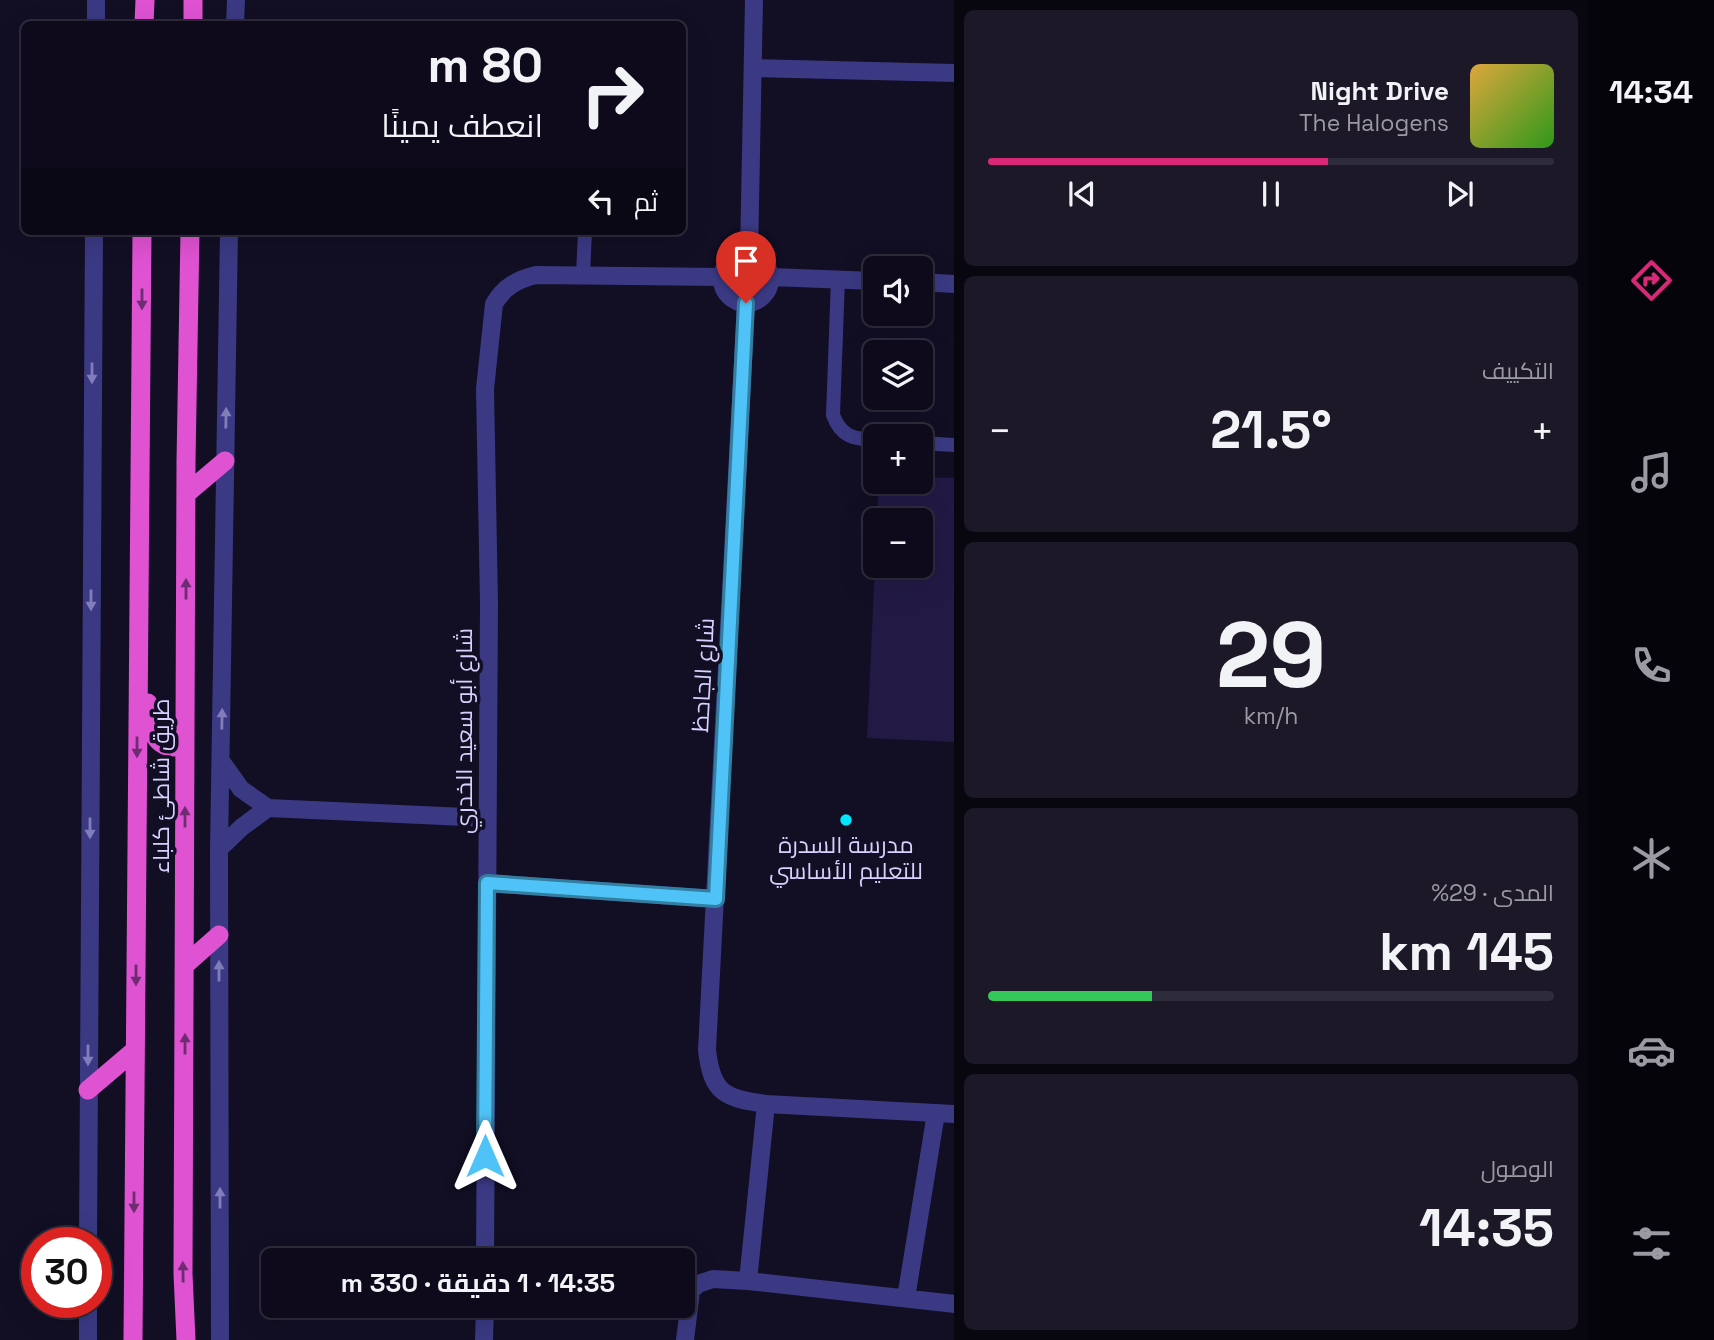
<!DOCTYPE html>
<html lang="ar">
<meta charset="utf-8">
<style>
body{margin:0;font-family:"Space Grotesk",Cairo,sans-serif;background:#1c1828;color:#f1f3f6;direction:rtl;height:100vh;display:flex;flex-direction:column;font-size:26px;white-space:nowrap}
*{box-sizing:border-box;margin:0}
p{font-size:23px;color:#9b9aa3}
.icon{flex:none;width:38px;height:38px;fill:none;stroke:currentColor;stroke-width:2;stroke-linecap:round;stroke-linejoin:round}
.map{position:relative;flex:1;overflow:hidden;direction:ltr}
.details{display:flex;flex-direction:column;gap:10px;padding:10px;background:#08060f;width:634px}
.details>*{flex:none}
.hud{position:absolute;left:21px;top:21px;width:665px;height:214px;border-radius:10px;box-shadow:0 7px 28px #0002,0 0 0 2px #2e2b3a;direction:rtl;background:#0e0a1b;color:#f1f3f6;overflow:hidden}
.tools{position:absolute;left:863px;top:256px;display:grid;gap:14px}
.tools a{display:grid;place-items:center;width:70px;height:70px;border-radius:10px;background:#0e0a1b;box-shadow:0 7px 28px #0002,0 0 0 2px #2e2b3a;font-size:35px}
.speed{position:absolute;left:21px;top:1227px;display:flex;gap:14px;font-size:35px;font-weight:700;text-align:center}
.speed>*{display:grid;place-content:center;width:91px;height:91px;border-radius:50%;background:#0e0a1b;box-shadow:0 7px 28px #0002,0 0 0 2px #2e2b3a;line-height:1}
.speed .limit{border:10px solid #d22;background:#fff;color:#111}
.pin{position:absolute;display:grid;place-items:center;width:60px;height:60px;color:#fff;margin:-72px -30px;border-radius:50% 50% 50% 0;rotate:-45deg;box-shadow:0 0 7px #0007}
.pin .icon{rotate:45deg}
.me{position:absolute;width:77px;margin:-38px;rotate:0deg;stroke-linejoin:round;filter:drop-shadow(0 0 5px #0008)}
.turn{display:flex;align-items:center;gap:24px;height:147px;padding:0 28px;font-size:32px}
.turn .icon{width:91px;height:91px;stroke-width:2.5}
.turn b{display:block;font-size:49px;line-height:60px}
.then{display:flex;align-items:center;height:66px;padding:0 28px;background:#0003;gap:14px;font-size:26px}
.big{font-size:52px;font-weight:700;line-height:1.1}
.details .widget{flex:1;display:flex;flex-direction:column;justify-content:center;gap:10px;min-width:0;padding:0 24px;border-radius:10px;background:#1c1828}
.details .dial{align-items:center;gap:0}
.dial b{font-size:91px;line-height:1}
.song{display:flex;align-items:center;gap:21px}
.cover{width:84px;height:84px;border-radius:10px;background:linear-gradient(135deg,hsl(40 70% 55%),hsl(110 70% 35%))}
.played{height:7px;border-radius:4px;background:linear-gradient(90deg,#db2777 60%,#2e2b3a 60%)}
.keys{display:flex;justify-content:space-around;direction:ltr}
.heat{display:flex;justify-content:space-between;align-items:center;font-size:38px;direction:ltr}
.charge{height:10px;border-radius:5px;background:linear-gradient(90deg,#34c759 29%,#2e2b3a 0)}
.trip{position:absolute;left:261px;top:1248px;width:434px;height:70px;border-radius:10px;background:#0e0a1b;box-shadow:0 7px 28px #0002,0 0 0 2px #2e2b3a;font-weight:700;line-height:70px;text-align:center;direction:rtl}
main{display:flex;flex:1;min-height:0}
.tab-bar{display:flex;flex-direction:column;width:126px;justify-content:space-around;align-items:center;background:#06040b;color:#9b9aa3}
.tab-bar .icon{width:49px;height:49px}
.tab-bar .current{color:#db2777}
.tab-bar b{font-size:32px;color:#f1f3f6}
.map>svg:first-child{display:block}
</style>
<main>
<nav class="tab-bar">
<b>14:34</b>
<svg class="icon current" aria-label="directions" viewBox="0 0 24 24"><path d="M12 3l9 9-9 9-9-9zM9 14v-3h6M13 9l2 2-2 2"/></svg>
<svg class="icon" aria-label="music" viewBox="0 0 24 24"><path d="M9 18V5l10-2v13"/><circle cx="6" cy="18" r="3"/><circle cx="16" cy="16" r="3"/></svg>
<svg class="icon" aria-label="phone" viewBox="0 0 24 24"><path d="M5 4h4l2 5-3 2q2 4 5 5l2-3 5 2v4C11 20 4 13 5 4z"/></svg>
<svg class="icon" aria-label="climate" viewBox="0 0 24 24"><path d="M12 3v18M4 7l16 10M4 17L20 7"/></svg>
<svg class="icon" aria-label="car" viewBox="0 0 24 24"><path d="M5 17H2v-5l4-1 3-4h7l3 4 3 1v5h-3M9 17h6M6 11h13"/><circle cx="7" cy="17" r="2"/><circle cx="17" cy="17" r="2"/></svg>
<svg class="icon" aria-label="filters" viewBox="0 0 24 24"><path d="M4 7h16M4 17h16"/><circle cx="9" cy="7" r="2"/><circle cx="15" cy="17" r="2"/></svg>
</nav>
<section class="details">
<div class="widget">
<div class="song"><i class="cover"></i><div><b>Night Drive</b><p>The Halogens</p></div></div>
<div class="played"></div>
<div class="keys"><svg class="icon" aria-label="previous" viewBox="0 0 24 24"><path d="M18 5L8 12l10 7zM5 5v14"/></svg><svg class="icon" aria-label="pause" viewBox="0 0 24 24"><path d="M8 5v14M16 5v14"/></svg><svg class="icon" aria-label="next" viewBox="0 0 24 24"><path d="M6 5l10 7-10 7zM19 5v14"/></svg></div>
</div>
<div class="widget"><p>التكييف</p>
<div class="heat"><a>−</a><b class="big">21.5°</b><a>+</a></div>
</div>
<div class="widget dial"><b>29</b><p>km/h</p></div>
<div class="widget"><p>المدى · 29%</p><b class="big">145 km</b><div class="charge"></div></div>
<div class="widget"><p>الوصول</p><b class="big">14:35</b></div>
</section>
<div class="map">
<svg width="955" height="1340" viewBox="0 0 955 1340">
<rect width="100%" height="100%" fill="#120e24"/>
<path fill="#221a45" d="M 920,477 L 955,478 L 955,742 L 867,738 L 875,565 L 920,565 L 920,520 L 877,520 L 879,481 L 920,481 Z"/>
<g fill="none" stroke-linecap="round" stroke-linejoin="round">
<path stroke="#3b3983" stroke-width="14" d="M 583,275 L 585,231
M 838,279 L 833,415 C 841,437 854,439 875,440
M 920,443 L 955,445"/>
<path stroke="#3b3983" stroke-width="18" d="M 96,24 L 96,0
M 235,24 L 236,0
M 753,68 L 955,73
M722 279a24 24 0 1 1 48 0a24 24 0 1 1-48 0Z
M 749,255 L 754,0
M 771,277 L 875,281
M 920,282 L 955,284
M 746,303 L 707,1050 C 712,1094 725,1098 766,1104 L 955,1114
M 221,761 L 241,789 L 268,808 L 487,818
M 219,849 L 242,827 L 268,808
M 487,883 L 716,899
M 88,1242 L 94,231
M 485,1260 L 489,603 L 485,389 L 494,304 C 504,287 516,280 536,275 L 722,277
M 748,1281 L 766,1104
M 906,1298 L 936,1113
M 88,1340 L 88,1302
M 220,1340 L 219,849 L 229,231
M 484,1340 L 485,1306
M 685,1340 L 691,1291 L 698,1284 L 713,1279 L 748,1281 L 955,1304"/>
<path stroke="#df52d2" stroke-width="19" d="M 144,24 L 145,0
M 193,24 L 193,0
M 186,494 L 225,461
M 148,703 C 149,721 151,747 175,747 L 180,742 L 185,730
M 185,965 L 219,935
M 88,1090 L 135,1050
M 133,1340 L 142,231
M 186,1340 L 183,1274 L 186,462 L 190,231"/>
</g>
<defs><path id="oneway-solid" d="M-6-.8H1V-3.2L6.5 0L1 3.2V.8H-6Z" transform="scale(1.75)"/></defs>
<g fill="#6e2d72">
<use href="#oneway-solid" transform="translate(142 299) rotate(90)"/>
<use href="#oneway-solid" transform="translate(186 589) rotate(-90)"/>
<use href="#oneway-solid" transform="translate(137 747) rotate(90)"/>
<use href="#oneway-solid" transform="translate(185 817) rotate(-90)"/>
<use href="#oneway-solid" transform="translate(136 975) rotate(90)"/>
<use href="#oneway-solid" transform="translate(185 1044) rotate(-90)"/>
<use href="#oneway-solid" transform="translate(134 1202) rotate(90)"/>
<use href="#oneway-solid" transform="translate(183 1272) rotate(-91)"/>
</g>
<g fill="#817dbb">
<use href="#oneway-solid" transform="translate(92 373) rotate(90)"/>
<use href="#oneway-solid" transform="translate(226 418) rotate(-89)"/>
<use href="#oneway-solid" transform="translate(91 600) rotate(90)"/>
<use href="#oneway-solid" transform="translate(222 719) rotate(-89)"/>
<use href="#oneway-solid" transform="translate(90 828) rotate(90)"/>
<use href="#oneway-solid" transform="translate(219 971) rotate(-90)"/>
<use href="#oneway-solid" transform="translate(88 1055) rotate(90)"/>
<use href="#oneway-solid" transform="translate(220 1198) rotate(-90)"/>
</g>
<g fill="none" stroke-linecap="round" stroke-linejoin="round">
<defs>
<path id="route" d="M 485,1156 L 487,883 L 716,899 L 746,303"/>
</defs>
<use href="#route" stroke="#337fa1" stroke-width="18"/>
<use href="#route" stroke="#4fc3f7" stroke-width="12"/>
</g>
<circle fill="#00e6fc" stroke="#120e24" stroke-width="2.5" cx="846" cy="820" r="7"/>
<g text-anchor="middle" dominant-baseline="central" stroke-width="7" stroke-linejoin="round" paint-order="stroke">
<g font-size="23" fill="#d6d1ff" stroke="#120e24">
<text transform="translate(703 675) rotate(-87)">شارع الجاحظ</text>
<text transform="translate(464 731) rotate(-90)">شارع أبو سعيد الخدري</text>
<text transform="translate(161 786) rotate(-90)">طريق شاطئ كلباء</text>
</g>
<g font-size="23" fill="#d6d1ff" stroke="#120e24">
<text x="846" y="845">مدرسة السدرة<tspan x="846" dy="26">للتعليم الأساسي</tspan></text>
</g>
</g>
</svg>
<div class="tools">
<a><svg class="icon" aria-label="sound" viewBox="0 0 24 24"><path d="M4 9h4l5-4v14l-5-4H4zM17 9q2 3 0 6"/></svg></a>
<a><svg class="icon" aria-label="layers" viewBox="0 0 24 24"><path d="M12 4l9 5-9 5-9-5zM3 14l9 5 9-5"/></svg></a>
<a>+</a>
<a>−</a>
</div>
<div class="speed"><div class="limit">30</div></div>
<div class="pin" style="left:746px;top:303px;background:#d93025"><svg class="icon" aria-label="arrive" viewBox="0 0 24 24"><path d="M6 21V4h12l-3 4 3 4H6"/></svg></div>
<svg class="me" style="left:485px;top:1156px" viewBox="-20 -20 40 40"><path d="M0-17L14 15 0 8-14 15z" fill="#4fc3f7" stroke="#fff" stroke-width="4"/></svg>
<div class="trip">14:35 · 1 دقيقة · 330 m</div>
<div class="hud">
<div class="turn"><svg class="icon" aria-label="right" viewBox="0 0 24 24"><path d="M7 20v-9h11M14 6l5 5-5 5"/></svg><div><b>80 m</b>انعطف يمينًا</div></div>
<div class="then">ثم<svg class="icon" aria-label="left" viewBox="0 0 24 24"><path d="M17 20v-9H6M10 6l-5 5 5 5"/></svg></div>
</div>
</div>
</main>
